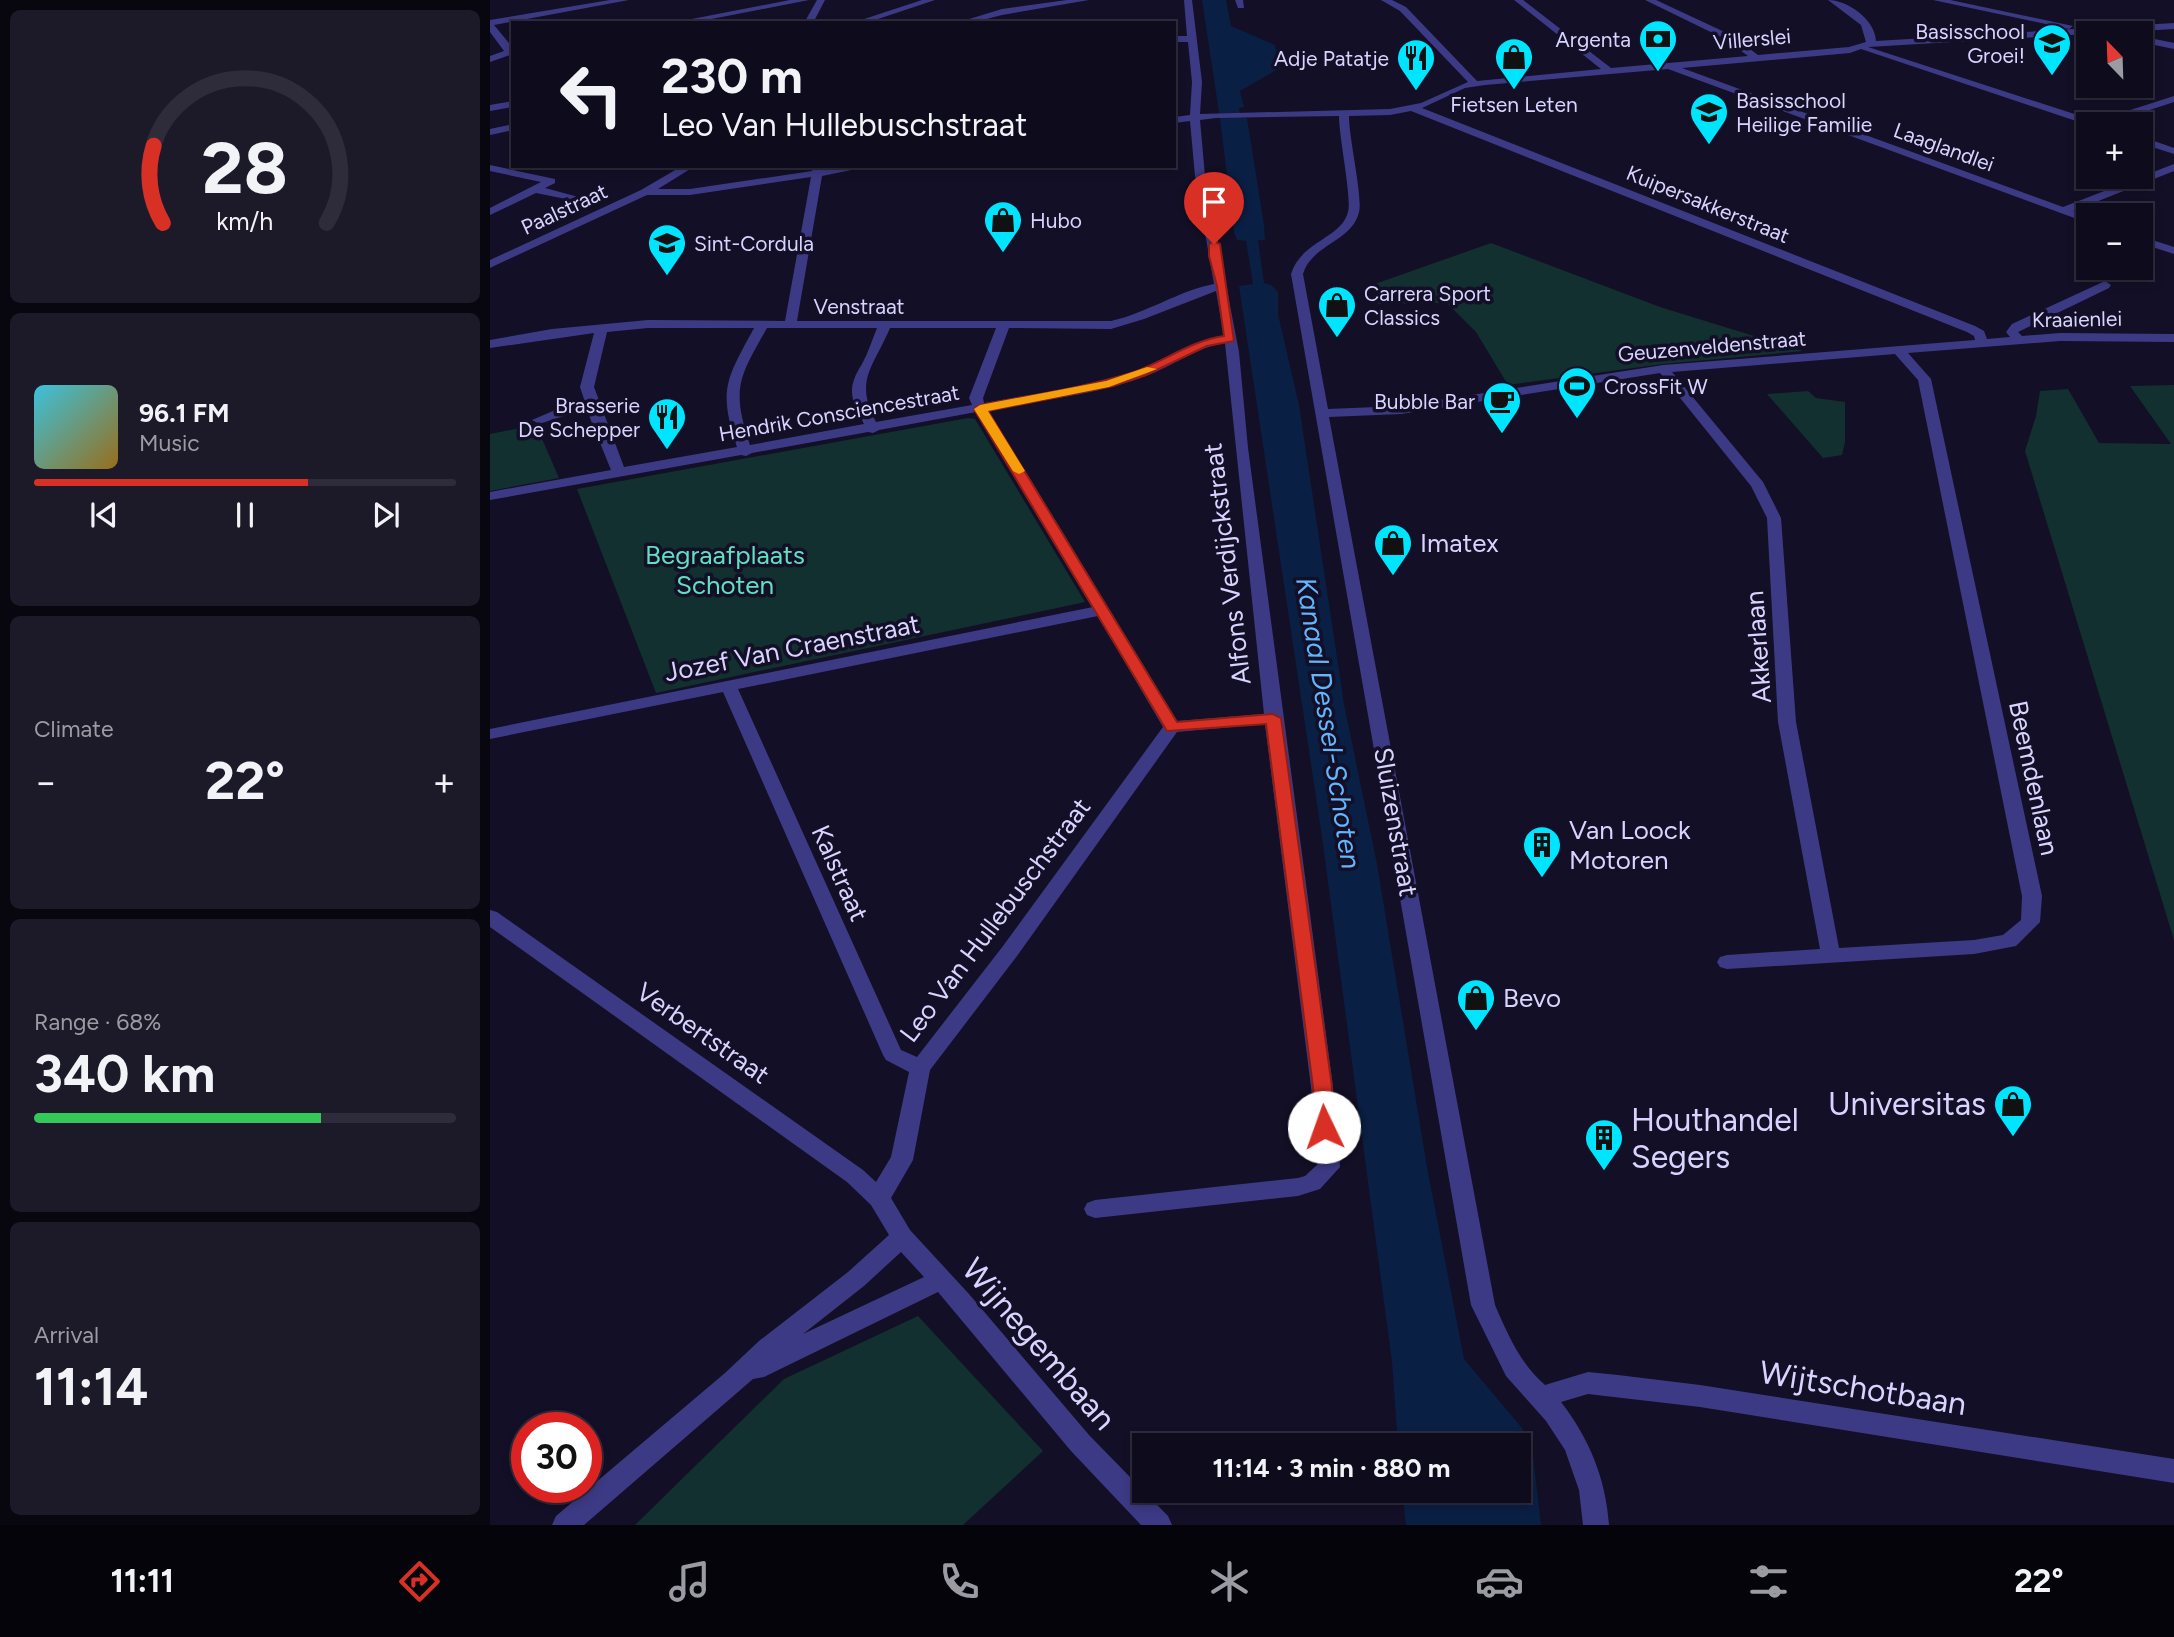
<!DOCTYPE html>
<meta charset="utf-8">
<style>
body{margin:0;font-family:Figtree,sans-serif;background:#1c1929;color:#f1f3f6;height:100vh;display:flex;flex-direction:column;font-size:26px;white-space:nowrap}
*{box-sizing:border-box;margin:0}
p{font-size:23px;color:#9b9ba3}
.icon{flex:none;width:38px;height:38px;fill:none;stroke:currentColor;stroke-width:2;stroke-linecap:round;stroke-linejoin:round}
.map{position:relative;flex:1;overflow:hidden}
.details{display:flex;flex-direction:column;gap:10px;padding:10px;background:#08060f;width:490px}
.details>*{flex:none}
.banner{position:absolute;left:21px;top:21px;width:665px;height:147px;border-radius:0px;box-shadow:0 4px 10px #0003,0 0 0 2px #2e2b3b;background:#0e0b1c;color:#f1f3f6;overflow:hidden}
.needle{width:46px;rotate:337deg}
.controls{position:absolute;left:1586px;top:21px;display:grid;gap:14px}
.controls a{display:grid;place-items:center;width:77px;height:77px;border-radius:0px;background:#0e0b1c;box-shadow:0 4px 10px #0003,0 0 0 2px #2e2b3b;font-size:35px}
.speed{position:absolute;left:21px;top:1412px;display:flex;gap:14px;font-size:35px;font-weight:700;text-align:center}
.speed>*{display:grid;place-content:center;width:91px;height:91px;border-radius:50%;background:#0e0b1c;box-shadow:0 4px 10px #0003,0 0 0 2px #2e2b3b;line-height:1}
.speed .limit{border:10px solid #d22;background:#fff;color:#111}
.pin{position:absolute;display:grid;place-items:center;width:60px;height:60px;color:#fff;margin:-72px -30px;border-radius:50% 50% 50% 0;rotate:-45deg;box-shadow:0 0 7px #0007}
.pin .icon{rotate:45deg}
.me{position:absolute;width:77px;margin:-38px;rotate:357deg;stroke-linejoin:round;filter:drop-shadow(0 0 5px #0008)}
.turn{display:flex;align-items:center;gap:24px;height:147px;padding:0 35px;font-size:32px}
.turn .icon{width:91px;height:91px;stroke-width:2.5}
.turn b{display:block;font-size:49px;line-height:60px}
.big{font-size:52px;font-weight:700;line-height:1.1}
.details .widget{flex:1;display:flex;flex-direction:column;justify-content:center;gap:10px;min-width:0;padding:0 24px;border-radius:10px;background:#1c1929}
.details .dial{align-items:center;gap:0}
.dial svg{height:182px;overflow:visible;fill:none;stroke:#2e2b3b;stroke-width:7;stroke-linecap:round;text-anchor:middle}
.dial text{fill:#f1f3f6;stroke:none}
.song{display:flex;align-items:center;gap:21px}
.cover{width:84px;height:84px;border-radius:10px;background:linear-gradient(135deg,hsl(190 70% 55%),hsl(40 70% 35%))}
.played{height:7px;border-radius:4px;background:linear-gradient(90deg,#d93025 65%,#2e2b3b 65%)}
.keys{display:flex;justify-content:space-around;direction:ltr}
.heat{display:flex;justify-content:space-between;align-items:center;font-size:38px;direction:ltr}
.charge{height:10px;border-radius:5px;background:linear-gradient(90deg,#34c759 68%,#2e2b3b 0)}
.trip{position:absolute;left:642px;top:1433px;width:399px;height:70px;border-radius:0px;background:#0e0b1c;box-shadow:0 4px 10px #0003,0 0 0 2px #2e2b3b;font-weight:700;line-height:70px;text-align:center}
.tabs{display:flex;height:112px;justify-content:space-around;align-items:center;background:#06040b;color:#9b9ba3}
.tabs .icon{width:49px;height:49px}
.tabs .selected{color:#d93025}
.tabs b{font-size:32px;color:#f1f3f6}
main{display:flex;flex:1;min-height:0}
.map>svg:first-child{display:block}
</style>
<main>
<section class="details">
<div class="widget dial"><svg viewBox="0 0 100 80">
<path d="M14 69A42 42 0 1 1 86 69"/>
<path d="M14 69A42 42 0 0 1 10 35" stroke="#d93025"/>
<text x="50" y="56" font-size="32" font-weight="700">28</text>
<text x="50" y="72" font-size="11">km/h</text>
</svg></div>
<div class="widget">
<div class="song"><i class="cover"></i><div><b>96.1 FM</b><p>Music</p></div></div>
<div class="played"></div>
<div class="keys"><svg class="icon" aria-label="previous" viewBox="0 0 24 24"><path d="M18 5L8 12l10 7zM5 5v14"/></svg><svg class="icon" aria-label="pause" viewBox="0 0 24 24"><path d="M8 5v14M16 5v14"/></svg><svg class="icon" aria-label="next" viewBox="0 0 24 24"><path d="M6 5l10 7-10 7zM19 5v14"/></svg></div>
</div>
<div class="widget"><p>Climate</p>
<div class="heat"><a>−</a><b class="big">22°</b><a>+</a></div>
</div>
<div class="widget"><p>Range · 68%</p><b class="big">340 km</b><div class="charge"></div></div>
<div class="widget"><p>Arrival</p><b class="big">11:14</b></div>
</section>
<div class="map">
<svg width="1684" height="1525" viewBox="0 0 1684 1525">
<rect width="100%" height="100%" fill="#130f26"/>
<path fill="#12302f" d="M 1001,243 L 1170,307 L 1313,351 L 1173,364 L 1018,385 L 986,332 L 957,303 L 888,304 L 882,285 Z
M 1684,385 L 1684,940 L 1535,451 L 1546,416 L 1550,391 L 1578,389 L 1609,443 L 1681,444 L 1640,386 Z
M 1318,391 L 1326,398 L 1355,402 L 1355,442 L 1352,455 L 1333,458 L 1277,394 Z
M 478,418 L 485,419 L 595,602 L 166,693 L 87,489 Z
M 46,425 L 69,478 L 0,491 L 0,434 Z
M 428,1316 L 553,1451 L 473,1525 L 145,1525 L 294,1379 Z"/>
<path fill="#0a1f44" d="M 712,0 L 736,0 L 741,26 L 785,45 L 790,68 L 750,91 L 754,107 L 749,108 L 751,118 L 757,118 L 774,225 L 775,240 L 768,240 L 774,283 L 781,285 L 788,292 L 788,314 L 809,405 L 854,704 L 887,864 L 937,1167 L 974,1359 L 1032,1428 L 1042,1447 L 1051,1525 L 916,1525 L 912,1491 L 1029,1491 L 1029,1446 L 908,1445 L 902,1362 L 832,837 L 749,286 L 763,284 L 756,241 L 747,240 L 744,233 L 730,119 Z"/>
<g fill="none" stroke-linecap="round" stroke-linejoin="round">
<path fill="#3d3a85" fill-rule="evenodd" d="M 120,0 L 139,0 L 4,25 L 23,48 L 23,54 L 0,62 L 0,56 L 14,51 L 0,32 L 0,20 Z
M 300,0 L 319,0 L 201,23 L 181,23 Z
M 327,0 L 335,0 L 323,23 L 314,23 Z
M 432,0 L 445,0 L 376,23 L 362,23 Z
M 577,0 L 599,0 L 512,15 L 481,23 L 466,23 L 512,9 Z
M 694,0 L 702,0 L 712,82 L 710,114 L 900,109 L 931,103 L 978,82 L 910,11 L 891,0 L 902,0 L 916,7 L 987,81 L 1111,69 L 1024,0 L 1033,0 L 1121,68 L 1258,56 L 1235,39 L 1155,0 L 1166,0 L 1241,35 L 1268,55 L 1359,47 L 1376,42 L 1371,25 L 1338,0 C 1357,0 1385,19 1386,41 L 1684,23 L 1684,29 L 1378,47 L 1606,121 L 1684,96 L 1684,102 L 1617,124 L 1598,125 L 1371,49 L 1360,53 L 1192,68 L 1573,207 L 1684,164 L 1684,171 L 1583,211 L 1598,216 L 1598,223 L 1178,69 L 995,85 L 975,88 L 932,108 L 1485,326 L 1494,331 L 1497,339 L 1520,337 L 1516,332 L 1522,324 L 1615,281 L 1621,285 L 1619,288 L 1528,332 L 1532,336 L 1570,333 L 1684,334 L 1684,342 L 1570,341 L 1418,353 L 1441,379 L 1552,896 L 1550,922 L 1526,946 L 1484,954 L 1237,969 L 1230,967 L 1227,962 L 1230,957 L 1237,955 L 1330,949 L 1288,722 L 1277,518 L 1261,486 L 1170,373 L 911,414 L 839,417 L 1005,1305 C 1018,1335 1030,1363 1055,1385 L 1098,1372 L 1128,1375 L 1210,1385 L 1684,1459 L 1684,1483 L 1210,1407 L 1098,1394 L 1071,1402 C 1099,1438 1116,1479 1119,1525 L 1093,1525 L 1089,1490 L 1075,1450 L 1056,1421 L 1016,1376 L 981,1305 L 801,274 C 812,240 851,239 858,212 C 862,198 849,138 849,116 L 726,118 L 710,120 L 715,176 L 749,352 L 758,448 L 843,1087 L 850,1167 L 830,1189 L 808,1196 L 605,1218 L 597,1215 L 594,1209 L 597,1203 L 605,1200 L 808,1178 L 815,1176 L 828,1164 L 821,1087 L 775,724 L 687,732 L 527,956 L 440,1070 L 423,1160 L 401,1198 L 420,1230 L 479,1294 L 599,1435 L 678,1516 L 682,1525 L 651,1525 L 581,1451 L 448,1292 L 274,1377 L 263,1379 L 94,1525 L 62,1525 L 66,1516 L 235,1373 L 269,1341 L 358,1272 L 399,1235 L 381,1205 L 357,1182 L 0,927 L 0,910 L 7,912 L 373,1170 L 386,1182 L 401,1157 L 419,1072 L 396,1060 L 393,1055 L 233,692 L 0,739 L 0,729 L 603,607 L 486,412 L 389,430 L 383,433 L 378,432 L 262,453 L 256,456 L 251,455 L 0,500 L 0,492 L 121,470 L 98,413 L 77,415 L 49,424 L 42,420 L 70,408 L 96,405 L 90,387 L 104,333 L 0,348 L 0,340 L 62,329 L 158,320 L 295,321 L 321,177 L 200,195 L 157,195 L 4,266 L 0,268 L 0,260 L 151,190 L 192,166 L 205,166 L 168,189 L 200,189 L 322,171 L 323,166 L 333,166 L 333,169 L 381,166 L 332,176 L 307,321 L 621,321 C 657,313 688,291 724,284 L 705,176 L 700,121 L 684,123 L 684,117 L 700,115 L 702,82 L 698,42 L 684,42 L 684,36 L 697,36 ZM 921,111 L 1477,332 L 1484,336 L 1485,340 L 1173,365 L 911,406 L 838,409 L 813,274 C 822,244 862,242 869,212 C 873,197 859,139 859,116 L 900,115 ZM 726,291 L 734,336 C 700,340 675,362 643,372 C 594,387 544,394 494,403 L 493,398 L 519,328 L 621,329 L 654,319 ZM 158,328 L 264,328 C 236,380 228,389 247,447 L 134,467 L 104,387 L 117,332 ZM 277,328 L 387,328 C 382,340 378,353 372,364 C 356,389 361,399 374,424 L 260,445 C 241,388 249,378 277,328 ZM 400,328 L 506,328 L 479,398 L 482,405 L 386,422 C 364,380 383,368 400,328 ZM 735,343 L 774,714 L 687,721 L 498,410 C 550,400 606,395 656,376 C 683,366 706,347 735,343 ZM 1405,354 L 1428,380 L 1532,896 L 1531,920 L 1513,935 L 1484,940 L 1349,948 L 1306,722 L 1291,518 L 1273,482 L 1182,372 ZM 608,616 L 673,727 L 513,946 L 427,1057 L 411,1050 L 248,689 ZM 411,1252 L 434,1277 L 313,1334 L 374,1286 Z
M 745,0 L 753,0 L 754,8 L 748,8 Z
M 1443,0 L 1460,0 L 1583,26 L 1579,29 Z
M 1650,36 L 1684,43 L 1684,49 L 1650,42 Z
M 23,101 L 23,107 L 0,111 L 0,105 Z
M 23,124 L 23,130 L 0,135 L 0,129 Z
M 1650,136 L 1684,148 L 1684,154 L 1650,143 Z
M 0,165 L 65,179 L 65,183 L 55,188 L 96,199 L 91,202 L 46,193 L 0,215 L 0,208 L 51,182 L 0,171 Z
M 1650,236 L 1684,247 L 1684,254 L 1650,243 Z"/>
</g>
<path fill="#d93025" stroke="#8d1f18" stroke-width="2" d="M 724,241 L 730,244 L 744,341 L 717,346 L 656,375 L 623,386 L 498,411 L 687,722 L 783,714 L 791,718 L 842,1087 L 844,1127 L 841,1133 L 834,1135 L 827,1133 L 824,1127 L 823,1087 L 776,724 L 677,731 L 484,409 L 490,405 C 541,395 594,388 644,372 C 675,361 700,341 734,336 L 727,286 L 719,256 L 719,244 Z"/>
<path fill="#f59e0b" d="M 657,367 L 667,369 L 619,387 L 498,411 L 535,471 L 529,474 L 523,471 L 484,409 L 490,405 L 616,381 Z"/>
<defs>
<symbol id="bank-pin" viewBox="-11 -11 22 30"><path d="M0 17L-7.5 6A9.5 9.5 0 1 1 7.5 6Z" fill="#00e5ff" stroke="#130f26"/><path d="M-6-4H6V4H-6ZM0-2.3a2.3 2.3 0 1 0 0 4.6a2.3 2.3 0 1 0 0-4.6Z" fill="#111"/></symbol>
<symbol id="school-pin" viewBox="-11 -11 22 30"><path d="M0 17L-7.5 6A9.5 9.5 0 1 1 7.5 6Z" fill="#00e5ff" stroke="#130f26"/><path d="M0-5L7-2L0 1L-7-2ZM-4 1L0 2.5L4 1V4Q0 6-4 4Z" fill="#111"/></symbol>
<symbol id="shop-pin" viewBox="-11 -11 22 30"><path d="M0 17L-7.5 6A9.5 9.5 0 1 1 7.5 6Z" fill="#00e5ff" stroke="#130f26"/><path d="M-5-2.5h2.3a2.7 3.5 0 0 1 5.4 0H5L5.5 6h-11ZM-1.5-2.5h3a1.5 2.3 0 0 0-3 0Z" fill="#111"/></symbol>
<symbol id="restaurant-pin" viewBox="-11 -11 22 30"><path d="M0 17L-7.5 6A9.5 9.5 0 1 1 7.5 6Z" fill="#00e5ff" stroke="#130f26"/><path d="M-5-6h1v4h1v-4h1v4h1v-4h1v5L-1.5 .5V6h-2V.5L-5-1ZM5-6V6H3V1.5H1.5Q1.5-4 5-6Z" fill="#111"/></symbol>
<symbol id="stadium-pin" viewBox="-11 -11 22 30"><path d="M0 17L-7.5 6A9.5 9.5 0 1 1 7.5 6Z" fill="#00e5ff" stroke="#130f26"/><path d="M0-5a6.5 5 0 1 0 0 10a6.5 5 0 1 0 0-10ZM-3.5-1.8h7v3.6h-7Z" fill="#111"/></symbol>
<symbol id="cafe-pin" viewBox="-11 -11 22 30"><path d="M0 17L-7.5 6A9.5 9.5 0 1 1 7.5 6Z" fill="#00e5ff" stroke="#130f26"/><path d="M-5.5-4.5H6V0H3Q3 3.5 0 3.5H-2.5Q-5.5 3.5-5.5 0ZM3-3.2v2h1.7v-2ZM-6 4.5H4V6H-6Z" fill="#111"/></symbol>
<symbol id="building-pin" viewBox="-11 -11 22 30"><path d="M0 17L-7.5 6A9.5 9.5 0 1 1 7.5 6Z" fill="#00e5ff" stroke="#130f26"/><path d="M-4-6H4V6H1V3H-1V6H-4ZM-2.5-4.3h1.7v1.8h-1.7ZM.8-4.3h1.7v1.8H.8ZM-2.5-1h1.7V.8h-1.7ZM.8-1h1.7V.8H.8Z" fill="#111"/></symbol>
</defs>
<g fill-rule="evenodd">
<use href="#bank-pin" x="1146" y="17" width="44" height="60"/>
<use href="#school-pin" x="1540" y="21" width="44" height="60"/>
<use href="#shop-pin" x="1002" y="35" width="44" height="60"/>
<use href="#restaurant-pin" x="904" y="36" width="44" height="60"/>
<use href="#school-pin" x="1197" y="90" width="44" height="60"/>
<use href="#shop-pin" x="491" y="198" width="44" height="60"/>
<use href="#school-pin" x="155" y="221" width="44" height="60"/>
<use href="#shop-pin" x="825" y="283" width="44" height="60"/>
<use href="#stadium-pin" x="1065" y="364" width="44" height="60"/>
<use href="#cafe-pin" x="990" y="379" width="44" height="60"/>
<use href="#restaurant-pin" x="155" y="395" width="44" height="60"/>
<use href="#shop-pin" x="881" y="521" width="44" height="60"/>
<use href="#building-pin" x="1030" y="823" width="44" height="60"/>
<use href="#shop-pin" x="964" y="976" width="44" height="60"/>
<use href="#shop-pin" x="1501" y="1082" width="44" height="60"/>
<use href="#building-pin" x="1092" y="1116" width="44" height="60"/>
</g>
<g text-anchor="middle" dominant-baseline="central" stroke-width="7" stroke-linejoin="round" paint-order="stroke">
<g font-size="21" fill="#d9d4ff" stroke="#130f26" text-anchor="end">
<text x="1535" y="31">Basisschool<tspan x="1535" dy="24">Groei!</tspan></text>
<text x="1141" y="39">Argenta</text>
<text x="899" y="58">Adje Patatje</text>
<text x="1246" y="100" text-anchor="start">Basisschool<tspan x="1246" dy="24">Heilige Familie</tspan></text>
<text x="1024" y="104" text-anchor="middle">Fietsen Leten</text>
<text x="540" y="220" text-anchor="start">Hubo</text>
<text x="204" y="243" text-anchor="start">Sint-Cordula</text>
<text x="874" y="293" text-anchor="start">Carrera Sport<tspan x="874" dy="24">Classics</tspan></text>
<text x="1114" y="386" text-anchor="start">CrossFit W</text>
<text x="985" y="401">Bubble Bar</text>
<text x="150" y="405">Brasserie<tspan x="150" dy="24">De Schepper</tspan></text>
</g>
<g font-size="21" fill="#d9d4ff" stroke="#130f26">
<text transform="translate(1262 39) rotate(-5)">Villerslei</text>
<text transform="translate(1454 147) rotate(20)">Laaglandlei</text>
<text transform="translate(1218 204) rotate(22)">Kuipersakkerstraat</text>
<text transform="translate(74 209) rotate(-25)">Paalstraat</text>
<text x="369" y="306">Venstraat</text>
<text transform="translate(1587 319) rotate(-1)">Kraaienlei</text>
<text transform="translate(1222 346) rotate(-5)">Geuzenveldenstraat</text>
<text transform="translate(349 413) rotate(-10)">Hendrik Consciencestraat</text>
</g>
<g font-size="26" fill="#d9d4ff" stroke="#130f26" text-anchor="start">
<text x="930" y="543">Imatex</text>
<text x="1079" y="830">Van Loock<tspan x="1079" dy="30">Motoren</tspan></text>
<text x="1013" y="998">Bevo</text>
</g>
<g font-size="26" fill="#5fe0c0" stroke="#130f26">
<text x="235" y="555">Begraafplaats<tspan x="235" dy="30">Schoten</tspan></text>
</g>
<g font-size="26" fill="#d9d4ff" stroke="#130f26">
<text transform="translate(737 564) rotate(-97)">Alfons Verdijckstraat</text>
<text transform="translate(1268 647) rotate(-94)">Akkerlaan</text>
<text transform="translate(302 648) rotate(-11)">Jozef Van Craenstraat</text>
<text transform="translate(1544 778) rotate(78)">Beemdenlaan</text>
<text transform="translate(906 822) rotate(80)">Sluizenstraat</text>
<text transform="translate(350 873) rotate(66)">Kalstraat</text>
<text transform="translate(505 920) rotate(-53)">Leo Van Hullebuschstraat</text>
<text transform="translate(213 1033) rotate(35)">Verbertstraat</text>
</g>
<g font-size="28" font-style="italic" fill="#62b6ff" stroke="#130f26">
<text transform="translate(839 723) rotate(81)">Kanaal Dessel-Schoten</text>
</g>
<g font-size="32" fill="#d9d4ff" stroke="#130f26" text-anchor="end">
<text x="1496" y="1104">Universitas</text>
<text x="1141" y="1120" text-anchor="start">Houthandel<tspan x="1141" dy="37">Segers</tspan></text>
</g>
<g font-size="32" fill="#d9d4ff" stroke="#130f26">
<text transform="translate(549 1344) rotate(49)">Wijnegembaan</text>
<text transform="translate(1373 1388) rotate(9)">Wijtschotbaan</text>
</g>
</g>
</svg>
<div class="controls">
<a><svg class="needle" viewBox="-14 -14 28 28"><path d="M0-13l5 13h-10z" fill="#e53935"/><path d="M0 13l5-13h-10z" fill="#9b9ba3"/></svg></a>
<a>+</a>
<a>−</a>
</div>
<div class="speed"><div class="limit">30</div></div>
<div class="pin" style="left:724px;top:244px;background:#d93025"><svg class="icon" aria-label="arrive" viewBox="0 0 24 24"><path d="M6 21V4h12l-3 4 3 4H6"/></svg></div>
<svg class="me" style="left:834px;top:1127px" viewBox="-20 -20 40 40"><circle r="19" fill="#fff"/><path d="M0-13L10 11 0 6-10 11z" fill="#d93025"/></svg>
<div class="trip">11:14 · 3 min · 880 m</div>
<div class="banner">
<div class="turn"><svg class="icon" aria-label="left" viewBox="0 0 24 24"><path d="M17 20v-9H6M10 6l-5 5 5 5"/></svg><div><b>230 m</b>Leo Van Hullebuschstraat</div></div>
</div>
</div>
</main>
<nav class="tabs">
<b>11:11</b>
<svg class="icon selected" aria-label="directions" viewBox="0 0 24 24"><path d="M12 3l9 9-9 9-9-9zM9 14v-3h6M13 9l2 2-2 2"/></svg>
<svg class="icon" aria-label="music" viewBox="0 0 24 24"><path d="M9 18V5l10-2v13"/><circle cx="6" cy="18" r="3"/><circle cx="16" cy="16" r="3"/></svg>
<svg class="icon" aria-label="phone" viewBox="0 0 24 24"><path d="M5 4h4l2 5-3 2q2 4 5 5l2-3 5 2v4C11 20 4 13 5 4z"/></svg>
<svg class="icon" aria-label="climate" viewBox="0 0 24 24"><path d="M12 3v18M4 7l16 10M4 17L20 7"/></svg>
<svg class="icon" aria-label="car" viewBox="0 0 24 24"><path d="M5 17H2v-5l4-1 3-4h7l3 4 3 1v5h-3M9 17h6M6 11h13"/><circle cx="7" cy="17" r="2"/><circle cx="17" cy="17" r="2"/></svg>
<svg class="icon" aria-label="filters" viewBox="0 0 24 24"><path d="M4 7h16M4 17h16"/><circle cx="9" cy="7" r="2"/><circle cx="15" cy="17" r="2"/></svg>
<b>22°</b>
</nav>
